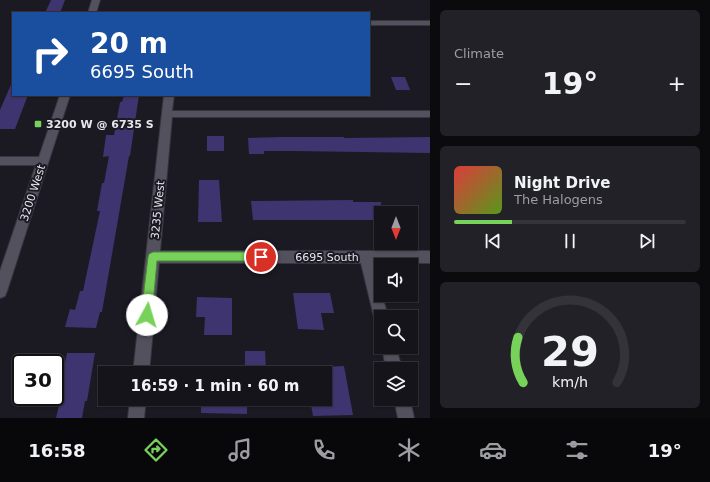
<!DOCTYPE html>
<meta charset="utf-8">
<style>
body{margin:0;font-family:"DejaVu Sans",sans-serif;background:#212127;color:#f1f3f6;height:100vh;display:flex;flex-direction:column;font-size:15px;white-space:nowrap}
*{box-sizing:border-box;margin:0}
p{font-size:13px;color:#9d9ea2}
.icon{flex:none;width:22px;height:22px;fill:none;stroke:currentColor;stroke-width:2;stroke-linecap:round;stroke-linejoin:round}
.map{position:relative;flex:1;overflow:hidden}
.details{display:flex;flex-direction:column;gap:10px;padding:10px;background:#0b0b0e;width:280px}
.details>*{flex:none}
.hud{position:absolute;left:12px;top:12px;width:358px;height:84px;border-radius:0px;box-shadow:0 1px 3px #0004,0 0 0 1px #333339;background:#1a4fa0;color:#fff;overflow:hidden}
.needle{width:26px;rotate:180deg}
.fabs{position:absolute;left:374px;top:206px;display:grid;gap:8px}
.fabs a{display:grid;place-items:center;width:44px;height:44px;border-radius:0px;background:#14141a;box-shadow:0 1px 3px #0004,0 0 0 1px #333339;font-size:20px}
.speed{position:absolute;left:12px;top:354px;display:flex;gap:8px;font-size:20px;font-weight:700;text-align:center}
.speed>*{display:grid;place-content:center;width:52px;height:52px;border-radius:50%;background:#14141a;box-shadow:0 1px 3px #0004,0 0 0 1px #333339;line-height:1}
.speed .limit{border:2px solid #111;border-radius:6px;background:#fff;color:#111}
.pin{position:absolute;display:grid;place-items:center;width:34px;height:34px;color:#fff;margin:-17px;border:2px solid #fff;border-radius:50%;box-shadow:0 1px 4px #0007}
.me{position:absolute;width:44px;margin:-22px;rotate:6deg;stroke-linejoin:round;filter:drop-shadow(0 0 3px #0008)}
.turn{display:flex;align-items:center;gap:14px;height:84px;padding:0 12px;font-size:18px}
.turn .icon{width:52px;height:52px;stroke-width:2.5}
.turn b{display:block;font-size:28px;line-height:34px}
.big{font-size:30px;font-weight:700;line-height:1.1}
.details .tile{flex:1;display:flex;flex-direction:column;justify-content:center;gap:6px;min-width:0;padding:0 14px;border-radius:6px;background:#212127}
.details .dial{align-items:center;gap:0}
.dial svg{height:104px;overflow:visible;fill:none;stroke:#333339;stroke-width:7;stroke-linecap:round;text-anchor:middle}
.dial text{fill:#f1f3f6;stroke:none}
.song{display:flex;align-items:center;gap:12px}
.cover{width:48px;height:48px;border-radius:6px;background:linear-gradient(135deg,hsl(0 70% 55%),hsl(90 70% 35%))}
.played{height:4px;border-radius:2px;background:linear-gradient(90deg,#77d259 25%,#333339 25%)}
.keys{display:flex;justify-content:space-around;direction:ltr}
.heat{display:flex;justify-content:space-between;align-items:center;font-size:22px;direction:ltr}
.trip{position:absolute;left:98px;top:366px;width:234px;height:40px;border-radius:0px;background:#14141a;box-shadow:0 1px 3px #0004,0 0 0 1px #333339;font-weight:700;line-height:40px;text-align:center}
.tabs{display:flex;height:64px;justify-content:space-around;align-items:center;background:#08080a;color:#9d9ea2}
.tabs .icon{width:28px;height:28px}
.tabs .active{color:#77d259}
.tabs b{font-size:18px;color:#f1f3f6}
main{display:flex;flex:1;min-height:0}
.map>svg:first-child{display:block}
</style>
<main>
<div class="map">
<svg width="430" height="418" viewBox="0 0 430 418">
<rect width="100%" height="100%" fill="#1b1a23"/>
<path fill="#3e346f" d="M 51,0 L 65,0 L 60,13 L 45,13 Z
M 391,77 L 405,77 L 410,90 L 396,90 Z
M 13,80 L 13,95 L 28,95 L 15,129 L 0,129 L 0,110 Z
M 124,95 L 139,95 L 130,156 L 129,156 L 102,312 L 100,312 L 96,328 L 65,327 L 70,309 L 75,310 L 80,291 L 83,291 L 100,211 L 97,211 L 102,183 L 104,183 L 109,156 L 103,157 L 106,135 L 114,135 L 120,102 L 122,102 Z
M 207,136 L 224,136 L 224,151 L 207,151 Z
M 282,137 L 344,137 L 344,138 L 430,137 L 430,153 L 292,151 L 264,151 L 264,154 L 249,154 L 248,138 Z
M 199,180 L 219,180 L 222,222 L 198,222 Z
M 353,200 L 353,202 L 381,202 L 381,220 L 253,220 L 251,201 Z
M 293,293 L 330,293 L 334,313 L 321,313 L 324,330 L 298,329 Z
M 197,297 L 232,298 L 232,335 L 204,335 L 205,317 L 196,317 Z
M 245,351 L 265,351 L 266,370 L 245,370 Z
M 67,353 L 95,353 L 87,401 L 85,401 L 82,418 L 56,418 L 60,401 L 57,401 Z
M 344,366 L 353,415 L 313,416 L 310,399 L 325,399 L 325,367 Z
M 201,399 L 247,399 L 247,414 L 201,413 Z"/>
<g fill="none" stroke-linecap="round" stroke-linejoin="round">
<defs>
<path id="minor" d="M 92,0 L 100,0 L 96,13 L 88,13 Z
M 369,21 L 430,21 L 430,25 L 369,25 Z
M 60,95 L 70,95 L 7,291 L 5,296 L 0,298 L 0,271 L 36,165 L 0,165 L 0,157 L 39,157 Z
M 164,95 L 174,95 L 172,111 L 430,111 L 430,117 L 172,117 L 160,251 L 430,251 L 430,263 L 374,263 L 381,295 L 382,295 L 388,317 L 381,317 L 381,324 L 376,322 L 374,317 L 361,263 L 159,263 L 149,373 L 133,373 Z
M 382,347 L 396,347 L 402,369 L 386,369 Z
M 130,399 L 146,399 L 144,418 L 128,418 Z
M 394,399 L 410,399 L 414,418 L 398,418 Z"/>
</defs>
<use href="#minor" stroke="#37363e" stroke-width="2"/>
<use href="#minor" fill="#52515d" fill-rule="evenodd"/>
</g>
<path fill="#77d259" stroke="#4d883a" d="M 153,252 L 261,252 L 265,254 L 266,257 L 265,260 L 261,261 L 157,261 L 152,315 L 151,319 L 147,320 L 143,319 L 141,315 L 148,257 L 149,254 Z"/>
<rect fill="#77d259" stroke="#1b1a23" stroke-width="1.5" x="34" y="120" width="8" height="8" rx="2"/>
<g text-anchor="middle" dominant-baseline="central" stroke-width="4" stroke-linejoin="round" paint-order="stroke">
<g font-size="11" font-weight="bold" fill="#e6e6ed" stroke="#1b1a23" text-anchor="start">
<text x="46" y="124">3200 W @ 6735 S</text>
</g>
<g font-size="11" fill="#e6e6ed" stroke="#1b1a23">
<text transform="translate(33 193) rotate(-72)">3200 West</text>
<text transform="translate(158 210) rotate(-84)">3235 West</text>
<text x="327" y="257">6695 South</text>
</g>
</g>
</svg>
<div class="fabs">
<a><svg class="needle" viewBox="-14 -14 28 28"><path d="M0-13l5 13h-10z" fill="#e53935"/><path d="M0 13l5-13h-10z" fill="#9d9ea2"/></svg></a>
<a><svg class="icon" aria-label="sound" viewBox="0 0 24 24"><path d="M4 9h4l5-4v14l-5-4H4zM17 9q2 3 0 6"/></svg></a>
<a><svg class="icon" aria-label="search" viewBox="0 0 24 24"><circle cx="10" cy="10" r="6"/><path d="M15 15l6 6"/></svg></a>
<a><svg class="icon" aria-label="layers" viewBox="0 0 24 24"><path d="M12 4l9 5-9 5-9-5zM3 14l9 5 9-5"/></svg></a>
</div>
<div class="speed"><div class="limit">30</div></div>
<div class="pin" style="left:261px;top:257px;background:#d93025"><svg class="icon" aria-label="arrive" viewBox="0 0 24 24"><path d="M6 21V4h12l-3 4 3 4H6"/></svg></div>
<svg class="me" style="left:147px;top:315px" viewBox="-20 -20 40 40"><circle r="19" fill="#fff"/><path d="M0-13L10 11 0 6-10 11z" fill="#77d259"/></svg>
<div class="trip">16:59 · 1 min · 60 m</div>
<div class="hud">
<div class="turn"><svg class="icon" aria-label="right" viewBox="0 0 24 24"><path d="M7 20v-9h11M14 6l5 5-5 5"/></svg><div><b>20 m</b>6695 South</div></div>
</div>
</div>
<section class="details">
<div class="tile"><p>Climate</p>
<div class="heat"><a>−</a><b class="big">19°</b><a>+</a></div>
</div>
<div class="tile">
<div class="song"><i class="cover"></i><div><b>Night Drive</b><p>The Halogens</p></div></div>
<div class="played"></div>
<div class="keys"><svg class="icon" aria-label="previous" viewBox="0 0 24 24"><path d="M18 5L8 12l10 7zM5 5v14"/></svg><svg class="icon" aria-label="pause" viewBox="0 0 24 24"><path d="M8 5v14M16 5v14"/></svg><svg class="icon" aria-label="next" viewBox="0 0 24 24"><path d="M6 5l10 7-10 7zM19 5v14"/></svg></div>
</div>
<div class="tile dial"><svg viewBox="0 0 100 80">
<path d="M14 69A42 42 0 1 1 86 69"/>
<path d="M14 69A42 42 0 0 1 10 34" stroke="#77d259"/>
<text x="50" y="56" font-size="32" font-weight="700">29</text>
<text x="50" y="72" font-size="11">km/h</text>
</svg></div>
</section>
</main>
<nav class="tabs">
<b>16:58</b>
<svg class="icon active" aria-label="directions" viewBox="0 0 24 24"><path d="M12 3l9 9-9 9-9-9zM9 14v-3h6M13 9l2 2-2 2"/></svg>
<svg class="icon" aria-label="music" viewBox="0 0 24 24"><path d="M9 18V5l10-2v13"/><circle cx="6" cy="18" r="3"/><circle cx="16" cy="16" r="3"/></svg>
<svg class="icon" aria-label="phone" viewBox="0 0 24 24"><path d="M5 4h4l2 5-3 2q2 4 5 5l2-3 5 2v4C11 20 4 13 5 4z"/></svg>
<svg class="icon" aria-label="climate" viewBox="0 0 24 24"><path d="M12 3v18M4 7l16 10M4 17L20 7"/></svg>
<svg class="icon" aria-label="car" viewBox="0 0 24 24"><path d="M5 17H2v-5l4-1 3-4h7l3 4 3 1v5h-3M9 17h6M6 11h13"/><circle cx="7" cy="17" r="2"/><circle cx="17" cy="17" r="2"/></svg>
<svg class="icon" aria-label="filters" viewBox="0 0 24 24"><path d="M4 7h16M4 17h16"/><circle cx="9" cy="7" r="2"/><circle cx="15" cy="17" r="2"/></svg>
<b>19°</b>
</nav>
